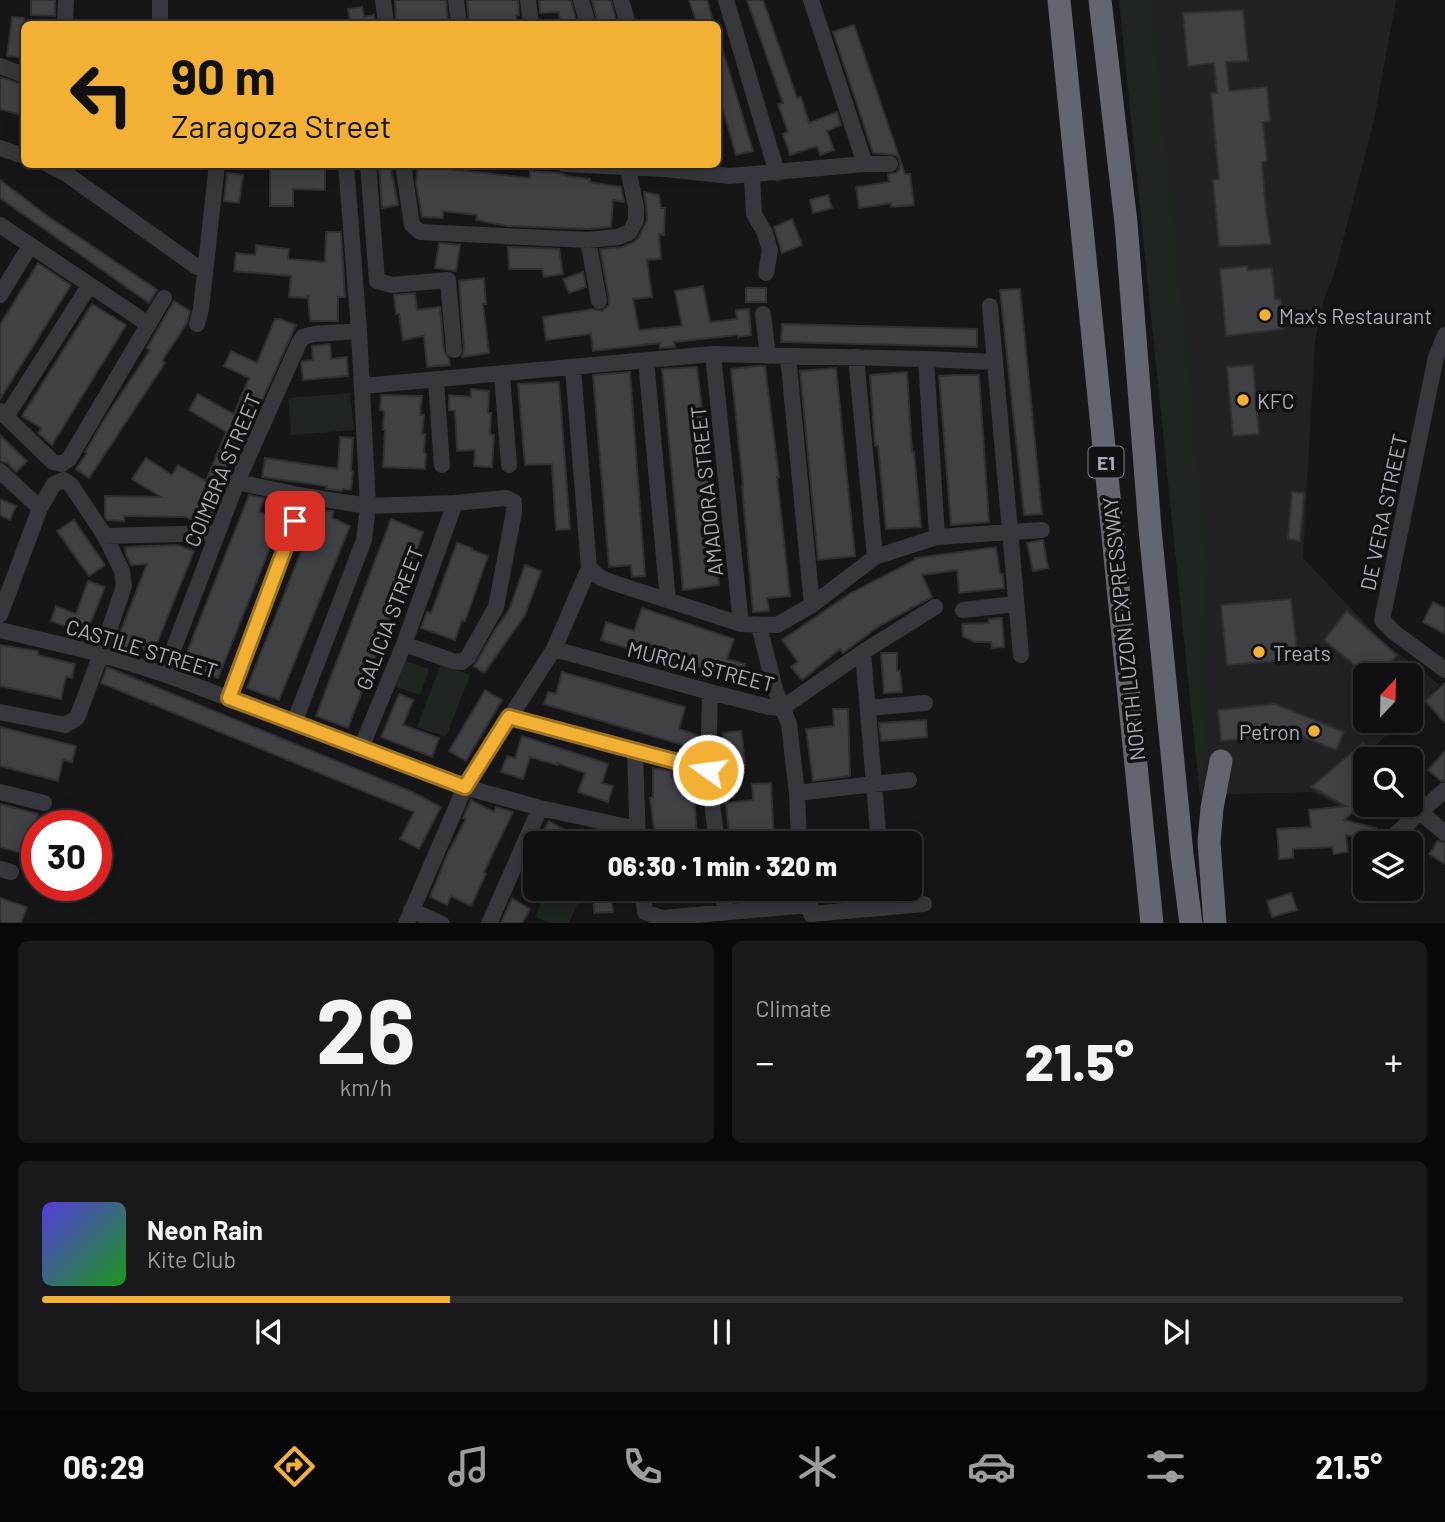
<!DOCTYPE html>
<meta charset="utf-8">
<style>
body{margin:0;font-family:Barlow,sans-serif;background:#19191b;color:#f1f3f6;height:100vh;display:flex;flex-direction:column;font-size:26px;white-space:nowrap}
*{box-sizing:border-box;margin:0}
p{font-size:23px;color:#9c9d9f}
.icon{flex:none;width:38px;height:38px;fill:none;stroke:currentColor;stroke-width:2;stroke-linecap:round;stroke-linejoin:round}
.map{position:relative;height:923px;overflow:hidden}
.sheet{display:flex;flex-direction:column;gap:18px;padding:18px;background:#09090a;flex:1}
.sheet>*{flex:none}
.banner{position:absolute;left:21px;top:21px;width:700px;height:147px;border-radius:10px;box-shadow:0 4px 18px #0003,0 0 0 2px #303032;background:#f2b134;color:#111;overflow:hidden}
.needle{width:46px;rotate:22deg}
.controls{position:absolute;left:1353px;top:663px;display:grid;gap:14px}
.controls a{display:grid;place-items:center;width:70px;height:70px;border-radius:10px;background:#101012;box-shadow:0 4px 18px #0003,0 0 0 2px #303032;font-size:35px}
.speed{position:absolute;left:21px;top:810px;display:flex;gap:14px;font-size:35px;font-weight:700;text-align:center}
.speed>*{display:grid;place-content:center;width:91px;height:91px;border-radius:50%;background:#101012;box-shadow:0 4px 18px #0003,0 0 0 2px #303032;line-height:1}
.speed .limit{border:10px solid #d22;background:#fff;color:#111}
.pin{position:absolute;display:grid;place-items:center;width:60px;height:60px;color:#fff;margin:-30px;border-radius:14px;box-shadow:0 4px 10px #0006}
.me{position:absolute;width:77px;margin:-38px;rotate:284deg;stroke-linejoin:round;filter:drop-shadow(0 0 5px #0008)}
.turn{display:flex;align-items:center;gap:24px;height:147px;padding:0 35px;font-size:32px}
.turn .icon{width:91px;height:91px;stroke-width:2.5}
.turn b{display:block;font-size:49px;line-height:60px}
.big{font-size:52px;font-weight:800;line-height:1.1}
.sheet .card{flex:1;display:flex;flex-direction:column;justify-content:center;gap:10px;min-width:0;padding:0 24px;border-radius:10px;background:#19191b}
.sheet .dial{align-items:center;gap:0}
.dial b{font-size:91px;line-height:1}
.song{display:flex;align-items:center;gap:21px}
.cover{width:84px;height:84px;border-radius:10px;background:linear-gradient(135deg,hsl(250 70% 55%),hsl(120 70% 35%))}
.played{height:7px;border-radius:4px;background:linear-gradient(90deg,#f2b134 30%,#303032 30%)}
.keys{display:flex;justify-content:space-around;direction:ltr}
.heat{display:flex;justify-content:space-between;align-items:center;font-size:38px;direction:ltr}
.sheet .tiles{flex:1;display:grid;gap:18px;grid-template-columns:1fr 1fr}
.card:last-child{grid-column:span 2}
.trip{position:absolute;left:523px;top:831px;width:399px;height:70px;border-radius:10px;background:#101012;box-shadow:0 4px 18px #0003,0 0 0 2px #303032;font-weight:800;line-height:70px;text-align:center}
.tab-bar{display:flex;height:112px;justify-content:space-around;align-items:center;background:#060607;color:#9c9d9f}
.tab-bar .icon{width:49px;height:49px}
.tab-bar .current{color:#f2b134}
.tab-bar b{font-size:32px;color:#f1f3f6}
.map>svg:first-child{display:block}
</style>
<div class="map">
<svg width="1445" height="924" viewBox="0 0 1445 924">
<rect width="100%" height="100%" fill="#161618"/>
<path fill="#222225" d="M 1119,0 L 1396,0 L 1374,120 L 1334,275 L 1324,299 L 1315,341 L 1303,558 L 1381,640 L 1440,685 L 1411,713 L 1410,676 L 1365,676 L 1365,721 L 1402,721 L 1376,745 L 1386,759 L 1365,760 L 1365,805 L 1368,805 L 1356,815 L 1313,792 L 1200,795 Z"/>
<path fill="#1e261f" d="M 1119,0 L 1151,0 L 1189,371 L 1207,565 L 1202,674 L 1207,759 L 1200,795 Z
M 350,393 L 354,430 L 291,435 L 288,398 Z
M 405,661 L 429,669 L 420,695 L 396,687 Z
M 441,664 L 470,675 L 446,737 L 417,727 Z
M 548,889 L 584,889 L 569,923 L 550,923 L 535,917 Z"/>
<path fill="#404145" stroke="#303034" stroke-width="2" d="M 31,0 L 55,0 L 55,16 L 31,15 Z
M 395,0 L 446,0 L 448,23 L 437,24 L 396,24 Z
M 467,0 L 518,0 L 519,15 L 516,15 L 517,24 L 469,24 Z
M 539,0 L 571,0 L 577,24 L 560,24 L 559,12 L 540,13 Z
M 592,0 L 611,0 L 617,24 L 598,24 Z
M 689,0 L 707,0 L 714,24 L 697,24 Z
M 747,0 L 763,0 L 797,98 L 801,97 L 809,123 L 837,112 L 841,125 L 827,131 L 834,150 L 820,155 L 817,146 L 790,155 L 783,134 L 788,132 L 778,104 L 783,103 Z
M 362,7 L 364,17 L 374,15 L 375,24 L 351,24 L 348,9 Z
M 1243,10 L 1248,61 L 1226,62 L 1229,91 L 1267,87 L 1270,121 L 1263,122 L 1267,161 L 1262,162 L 1266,211 L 1271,244 L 1237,246 L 1219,246 L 1213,180 L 1219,179 L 1211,93 L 1217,93 L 1214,63 L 1188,66 L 1183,13 Z
M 12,17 L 24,18 L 24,58 L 7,56 Z
M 854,25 L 905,174 L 910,174 L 914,205 L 891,207 L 891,203 L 859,208 L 856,187 L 889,182 L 888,174 L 896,173 L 899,169 L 900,163 L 899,158 L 895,155 L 873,153 L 833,32 Z
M 721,44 L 753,151 L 736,155 L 718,93 L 718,45 Z
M 0,77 L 24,85 L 24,116 L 0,109 Z
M 270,164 L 325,167 L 325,190 L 293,189 L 293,206 L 270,206 Z
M 379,164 L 390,164 L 398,205 L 382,208 Z
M 418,166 L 530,178 L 530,171 L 558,173 L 566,175 L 566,176 L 590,179 L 589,182 L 621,187 L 624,202 L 613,200 L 611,227 L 588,229 L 508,226 L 476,220 L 477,215 L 443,211 L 443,218 L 422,217 L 416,183 Z
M 227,173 L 243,175 L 239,203 L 224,201 Z
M 0,180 L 49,217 L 156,289 L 157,290 L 149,303 L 0,198 Z
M 644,192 L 659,195 L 661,208 L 665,208 L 664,235 L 659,234 L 661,259 L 647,260 L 652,297 L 633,299 L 639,330 L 682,326 L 675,291 L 703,286 L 710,322 L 737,319 L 736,310 L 749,309 L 751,335 L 738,337 L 738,335 L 674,342 L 675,347 L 660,348 L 660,343 L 593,351 L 591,334 L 546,340 L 543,317 L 593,309 L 602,311 L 609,305 L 609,299 L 600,249 L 622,247 L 634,242 L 639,237 L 647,220 L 646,205 Z
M 828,195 L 832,208 L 813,213 L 810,200 Z
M 792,219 L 802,245 L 782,253 L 774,227 Z
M 326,232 L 341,232 L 345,297 L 338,297 L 338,321 L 310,321 L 308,295 L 307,298 L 289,297 L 291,276 L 234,271 L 236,253 L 255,255 L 256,245 L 289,249 L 288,259 L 325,262 Z
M 439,243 L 460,245 L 456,271 L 435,268 Z
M 508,247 L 559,249 L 563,274 L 544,277 L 542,269 L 509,269 Z
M 38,263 L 71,285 L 0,399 L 0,325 Z
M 1247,266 L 1248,270 L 1272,268 L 1275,299 L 1280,299 L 1284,329 L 1226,336 L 1220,269 Z
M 583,272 L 586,287 L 569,293 L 563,279 Z
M 484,278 L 486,304 L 483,304 L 489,353 L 462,357 L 464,349 L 459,281 Z
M 746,288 L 766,288 L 766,302 L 746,302 Z
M 1020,289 L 1042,514 L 1024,515 L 1000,290 Z
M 415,293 L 417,310 L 440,307 L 444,351 L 449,359 L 450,365 L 427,367 L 424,336 L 403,340 L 399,314 L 396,314 L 394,295 Z
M 174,301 L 190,311 L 187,323 L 162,361 L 165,363 L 89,478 L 76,469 L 87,453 L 85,452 L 107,415 L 150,350 L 147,348 Z
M 92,304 L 126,325 L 52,445 L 38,433 L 41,428 L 22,416 Z
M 275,319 L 280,319 L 296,325 L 227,478 L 209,523 L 199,523 L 186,517 L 124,516 L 124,521 L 107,520 L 105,517 L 105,496 L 161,497 L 132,479 L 146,458 L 172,475 L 178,465 L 206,481 L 226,432 L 189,410 L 198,394 L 234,414 L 249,378 L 224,366 L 231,351 L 257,363 Z
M 782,324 L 977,329 L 977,347 L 781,342 Z
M 330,344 L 331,359 L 347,357 L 348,376 L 303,380 L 301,364 L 302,361 L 313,360 L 312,346 Z
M 1253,365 L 1259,434 L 1233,436 L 1227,367 Z
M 759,366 L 765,366 L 779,477 L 777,477 L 790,596 L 767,598 L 769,611 L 753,612 L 742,486 L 743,486 L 731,369 Z
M 697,367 L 710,475 L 719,585 L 683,590 L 662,369 Z
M 836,368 L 855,556 L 818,560 L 800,371 Z
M 630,372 L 645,576 L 632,577 L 631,565 L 609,567 L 593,375 Z
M 907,372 L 912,452 L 914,452 L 921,527 L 886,529 L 878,446 L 875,446 L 870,375 Z
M 955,375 L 979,375 L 989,522 L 951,525 L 939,376 Z
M 559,382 L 570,529 L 556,530 L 552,464 L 525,465 L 518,384 Z
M 471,389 L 489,391 L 488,413 L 491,413 L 490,434 L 494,435 L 492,467 L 474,466 L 475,450 L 457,451 L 455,411 L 449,410 L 449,395 L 471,397 Z
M 381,395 L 422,396 L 420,415 L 424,415 L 422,434 L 425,434 L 424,453 L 426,454 L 425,469 L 383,467 L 385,430 L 383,430 L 384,411 L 380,410 Z
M 0,435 L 27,461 L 16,472 L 7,463 L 0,461 Z
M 340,437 L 353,438 L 351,471 L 353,471 L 351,490 L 343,489 L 342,491 L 326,489 L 327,486 L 262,477 L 265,458 L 338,469 Z
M 1292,492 L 1304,493 L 1300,541 L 1288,539 Z
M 249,495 L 264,498 L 259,512 L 281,520 L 218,678 L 182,665 Z
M 0,499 L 16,506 L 10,520 L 0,515 Z
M 318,509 L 334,511 L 332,518 L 350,526 L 279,700 L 247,688 Z
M 391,519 L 423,532 L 395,610 L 393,610 L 348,728 L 316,716 Z
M 74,520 L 105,565 L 89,576 L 57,531 Z
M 1043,540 L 1048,568 L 1033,571 L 1027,543 Z
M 457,543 L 472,548 L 472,550 L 488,556 L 465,621 L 462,620 L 455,640 L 421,628 L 427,612 L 431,613 Z
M 177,545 L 194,551 L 153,653 L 135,645 L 133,650 L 116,643 L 147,564 L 131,565 L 126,555 L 125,547 Z
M 996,547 L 1000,574 L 1003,574 L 1004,588 L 959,593 L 957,570 L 922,575 L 932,597 L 879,626 L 843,653 L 840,649 L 802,680 L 791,667 L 798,662 L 782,640 L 849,594 L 915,560 L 915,558 Z
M 525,565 L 541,571 L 525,615 L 484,673 L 474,666 L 495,630 L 509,610 Z
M 88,581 L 105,587 L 86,634 L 51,621 L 56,606 L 76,614 Z
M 1291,599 L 1298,659 L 1227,665 L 1221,605 Z
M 1433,602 L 1445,608 L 1445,634 L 1423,622 Z
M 642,608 L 734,639 L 727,659 L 745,664 L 741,678 L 705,669 L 705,670 L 659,655 L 658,658 L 601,640 L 606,622 L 634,631 Z
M 1347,611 L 1397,655 L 1380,676 L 1368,676 L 1324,640 Z
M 1002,618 L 1004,647 L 992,648 L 991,642 L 975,642 L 963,636 L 962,624 L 989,623 L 989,619 Z
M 0,645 L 38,651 L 38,655 L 75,664 L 72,678 L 66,676 L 61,699 L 0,686 Z
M 881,653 L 897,653 L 897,671 L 900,671 L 902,692 L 884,693 Z
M 107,667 L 410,791 L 441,807 L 419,849 L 400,839 L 414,812 L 101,683 Z
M 562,672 L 685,707 L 679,729 L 697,735 L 693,748 L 544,704 L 548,692 L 556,694 Z
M 1445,683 L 1445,723 L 1425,701 Z
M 485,690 L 502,700 L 466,761 L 449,751 Z
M 399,694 L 413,700 L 403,725 L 439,738 L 432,757 L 381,737 Z
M 1275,704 L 1344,732 L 1336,750 L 1294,733 L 1221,741 L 1218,710 Z
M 833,709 L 848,709 L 850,776 L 813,781 L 806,729 L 834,726 Z
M 926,720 L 927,737 L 881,741 L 879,723 Z
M 0,727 L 76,746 L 72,762 L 63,760 L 58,781 L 0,766 Z
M 741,731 L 743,746 L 745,765 L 725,759 L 723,733 Z
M 522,736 L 608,764 L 602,783 L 613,786 L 608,802 L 578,792 L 585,773 L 557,763 L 557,765 L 530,757 L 523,779 L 501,772 L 507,756 L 515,758 Z
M 1363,743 L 1376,760 L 1365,760 L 1365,802 L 1344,820 L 1376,828 L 1372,841 L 1346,835 L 1348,852 L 1334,854 L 1332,847 L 1293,849 L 1293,858 L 1279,859 L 1277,829 L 1311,827 L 1309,810 L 1346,806 L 1311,787 Z
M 1445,751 L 1445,780 L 1441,781 L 1428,770 Z
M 653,768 L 671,771 L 671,778 L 692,777 L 698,844 L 656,844 L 650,798 L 653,797 Z
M 771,783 L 774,844 L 730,844 L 726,803 L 753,800 L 752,784 Z
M 471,800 L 494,812 L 496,807 L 513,812 L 484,872 L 486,874 L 471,906 L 451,896 L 447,905 L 430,897 L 447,855 L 466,819 L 463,818 Z
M 0,804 L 38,814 L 34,832 L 28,830 L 21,853 L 0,847 Z
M 549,821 L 568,832 L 562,843 L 543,831 Z
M 1438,841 L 1445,843 L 1445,864 L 1429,854 Z
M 593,889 L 621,889 L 622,901 L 612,901 L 613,912 L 594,913 Z
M 1291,893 L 1297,910 L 1272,917 L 1267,901 Z
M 0,898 L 27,907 L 21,923 L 0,923 Z
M 512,898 L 530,909 L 522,923 L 501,923 Z"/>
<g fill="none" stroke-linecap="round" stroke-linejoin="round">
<path stroke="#37383d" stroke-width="16" d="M 383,0 L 386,24
M 456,0 L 459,24
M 528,0 L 531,24
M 581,0 L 588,24
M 621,0 L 628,24
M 726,0 L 777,173
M 811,0 L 865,164
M 65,24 L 66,0
M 160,24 L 160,0
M 0,66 L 24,75
M 0,148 L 24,156
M 47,164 L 68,175 L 197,267
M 368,164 L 377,281 L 392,285 L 448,280 L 454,350
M 403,164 L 412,225 L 420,232 L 588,240 L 618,237 L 630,232 L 636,220 L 636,207 L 627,164
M 564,164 L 665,169 L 730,176 L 865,164 L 890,164
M 752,175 L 754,214 L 765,233 L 770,250 L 766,273
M 0,225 L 148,324
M 588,240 L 599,301
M 0,295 L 30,246
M 990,306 L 1021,655
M 763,314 L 768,356
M 197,324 L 201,309 L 217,164
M 1445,335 L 1436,357 L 1382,620 L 1395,633 L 1445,670
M 713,354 L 741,624
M 788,356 L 812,605
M 856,357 L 875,557
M 926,359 L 937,537
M 646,360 L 668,600
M 573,368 L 589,568 L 601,578 L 614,583 L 741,624 L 777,625 L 812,605 L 875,557 L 937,537 L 1042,530
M 502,375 L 509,465
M 436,381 L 442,465
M 362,386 L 713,354 L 926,359 L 994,362
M 0,411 L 53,462 L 62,464 L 69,459 L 164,298
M 6,417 L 89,286
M 0,471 L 40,508
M 237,482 L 304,496 L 368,506 L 455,503 L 506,498 L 514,502 L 514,512 L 496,607 L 468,657 L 462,662 L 453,661 L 404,644
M 105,536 L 217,533
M 963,610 L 1015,604
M 0,615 L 40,508 L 54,484 L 64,480 L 71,485 L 105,536 L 122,571 L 124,586 L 101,654 L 77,718 L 65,725 L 0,712
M 759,626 L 775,689 L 789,724 L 797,793 L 799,844
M 0,630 L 101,654 L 164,674 L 465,787 L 540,808 L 637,829
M 554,649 L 710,692 L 769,707 L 782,708 L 863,652 L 935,607
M 863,652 L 879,844
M 164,674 L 237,482 L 299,343 L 303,337 L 314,334 L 359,331
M 710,692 L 708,770 L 717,844
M 229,698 L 304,496
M 868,708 L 925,703
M 509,717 L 708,770
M 294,723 L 364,540 L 368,506 L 359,331 L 346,164
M 361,748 L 404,644 L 455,503
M 635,751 L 638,844
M 0,792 L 44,803
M 797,793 L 909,780
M 1420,812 L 1445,790
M 1385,844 L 1420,812 L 1445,833
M 0,869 L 11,872
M 642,889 L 645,912 L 662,918 L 810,905
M 723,889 L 725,912
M 883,889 L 885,908
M 411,910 L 442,924
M 811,914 L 924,904
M 406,924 L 465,787 L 554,649 L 589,568
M 489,924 L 540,808"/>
<path stroke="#63666e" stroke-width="23" d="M 1059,0 L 1152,924
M 1100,0 L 1126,223 L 1150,529 L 1182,854 L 1191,924
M 1215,924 L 1209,842 L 1212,808 L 1221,761"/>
</g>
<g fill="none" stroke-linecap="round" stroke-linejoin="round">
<defs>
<path id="route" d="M 295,521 L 229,698 L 465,787 L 509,717 L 708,770"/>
</defs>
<use href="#route" stroke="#9d7322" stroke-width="18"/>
<use href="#route" stroke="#f2b134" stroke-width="12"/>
</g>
<g fill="#f2b134" stroke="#111113" stroke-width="2.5">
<circle cx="1265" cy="315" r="7"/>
<circle cx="1243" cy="400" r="7"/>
<circle cx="1259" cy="652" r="7"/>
<circle cx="1314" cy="731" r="7"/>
</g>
<g text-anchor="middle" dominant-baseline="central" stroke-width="7" stroke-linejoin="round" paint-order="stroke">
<rect fill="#111113" stroke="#7b7e86" stroke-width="2" x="1088.5" y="446.5" width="35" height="31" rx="5"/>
<g font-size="19" font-weight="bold" fill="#a8adb8">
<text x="1106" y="462">E1</text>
</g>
<g font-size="21" fill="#a8adb8" stroke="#111113" text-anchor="start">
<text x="1279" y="315">Max's Restaurant</text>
<text x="1257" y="400">KFC</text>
<text x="1273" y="652">Treats</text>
<text x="1300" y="731" text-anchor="end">Petron</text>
</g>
<g font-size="21" fill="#a8adb8" stroke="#111113">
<text transform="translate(222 470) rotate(-67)">COIMBRA STREET</text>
<text transform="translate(706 491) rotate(-96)">AMADORA STREET</text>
<text transform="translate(1383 512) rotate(-78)">DE VERA STREET</text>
<text transform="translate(389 618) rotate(-69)">GALICIA STREET</text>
<text transform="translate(1123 629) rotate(-96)">NORTH LUZON EXPRESSWAY</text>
<text transform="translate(142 648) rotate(17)">CASTILE STREET</text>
<text transform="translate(701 666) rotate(14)">MURCIA STREET</text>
</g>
</g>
</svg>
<div class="controls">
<a><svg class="needle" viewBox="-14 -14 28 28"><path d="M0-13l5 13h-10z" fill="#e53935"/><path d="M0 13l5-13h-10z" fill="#9c9d9f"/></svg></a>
<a><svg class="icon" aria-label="search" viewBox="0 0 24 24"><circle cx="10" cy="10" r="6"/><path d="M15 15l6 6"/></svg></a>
<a><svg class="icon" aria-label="layers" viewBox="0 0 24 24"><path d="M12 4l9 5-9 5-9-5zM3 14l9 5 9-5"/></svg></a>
</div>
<div class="speed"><div class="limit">30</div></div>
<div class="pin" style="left:295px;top:521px;background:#d93025"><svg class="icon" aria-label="arrive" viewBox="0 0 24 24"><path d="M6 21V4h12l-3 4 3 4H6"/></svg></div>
<svg class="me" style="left:708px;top:770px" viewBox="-20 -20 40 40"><circle r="17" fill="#f2b134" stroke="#fff" stroke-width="3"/><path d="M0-11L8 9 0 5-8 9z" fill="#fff"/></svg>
<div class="trip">06:30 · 1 min · 320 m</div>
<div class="banner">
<div class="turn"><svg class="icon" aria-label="left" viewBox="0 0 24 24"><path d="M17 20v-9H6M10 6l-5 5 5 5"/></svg><div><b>90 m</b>Zaragoza Street</div></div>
</div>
</div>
<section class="sheet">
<div class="tiles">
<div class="card dial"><b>26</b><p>km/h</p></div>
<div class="card"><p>Climate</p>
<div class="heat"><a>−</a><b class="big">21.5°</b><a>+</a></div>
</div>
<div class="card">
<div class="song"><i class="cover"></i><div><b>Neon Rain</b><p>Kite Club</p></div></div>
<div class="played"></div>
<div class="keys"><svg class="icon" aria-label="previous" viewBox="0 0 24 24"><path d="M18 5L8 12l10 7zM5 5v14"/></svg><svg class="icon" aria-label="pause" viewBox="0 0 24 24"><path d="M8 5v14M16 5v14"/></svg><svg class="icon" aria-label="next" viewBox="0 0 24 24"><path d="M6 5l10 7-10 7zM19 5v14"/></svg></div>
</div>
</div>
</section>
<nav class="tab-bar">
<b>06:29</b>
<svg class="icon current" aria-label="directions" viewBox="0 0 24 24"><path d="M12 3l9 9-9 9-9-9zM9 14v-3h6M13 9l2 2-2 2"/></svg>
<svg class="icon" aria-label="music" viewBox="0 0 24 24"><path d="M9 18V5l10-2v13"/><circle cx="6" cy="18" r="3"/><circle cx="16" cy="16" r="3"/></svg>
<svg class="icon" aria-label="phone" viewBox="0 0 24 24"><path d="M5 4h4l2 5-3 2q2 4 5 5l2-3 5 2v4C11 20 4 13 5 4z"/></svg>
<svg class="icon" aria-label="climate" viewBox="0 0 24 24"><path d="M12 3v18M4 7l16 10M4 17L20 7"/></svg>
<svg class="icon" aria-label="car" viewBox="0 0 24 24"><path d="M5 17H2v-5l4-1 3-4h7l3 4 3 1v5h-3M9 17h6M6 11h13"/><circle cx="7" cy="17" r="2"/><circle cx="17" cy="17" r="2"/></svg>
<svg class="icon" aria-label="filters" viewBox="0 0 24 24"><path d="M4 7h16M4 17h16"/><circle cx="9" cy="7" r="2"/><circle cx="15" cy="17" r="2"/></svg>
<b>21.5°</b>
</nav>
